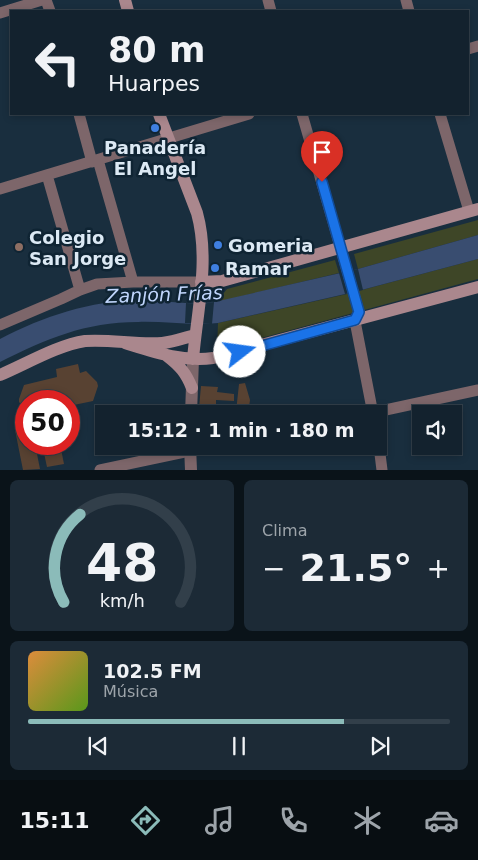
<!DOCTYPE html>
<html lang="es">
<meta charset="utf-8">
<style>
body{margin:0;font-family:"DejaVu Sans",sans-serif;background:#1c2a36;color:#f1f3f6;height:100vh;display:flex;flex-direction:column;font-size:19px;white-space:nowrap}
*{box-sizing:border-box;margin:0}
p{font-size:16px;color:#9da4aa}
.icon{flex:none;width:28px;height:28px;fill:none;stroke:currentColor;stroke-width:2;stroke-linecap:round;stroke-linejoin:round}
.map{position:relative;height:470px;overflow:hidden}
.side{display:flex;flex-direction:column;gap:10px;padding:10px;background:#0a1319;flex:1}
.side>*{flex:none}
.guide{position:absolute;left:10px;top:10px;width:459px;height:105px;border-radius:0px;box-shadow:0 2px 8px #0003,0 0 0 1px #323f4a;background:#13222e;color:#f1f3f6;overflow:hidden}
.tools{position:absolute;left:412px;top:405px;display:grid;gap:10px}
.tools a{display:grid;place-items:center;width:50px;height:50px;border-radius:0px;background:#13222e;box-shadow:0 2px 8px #0003,0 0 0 1px #323f4a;font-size:25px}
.speed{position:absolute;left:15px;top:390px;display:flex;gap:10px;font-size:25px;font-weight:700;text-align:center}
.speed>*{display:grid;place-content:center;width:65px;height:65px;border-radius:50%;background:#13222e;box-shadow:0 2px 8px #0003,0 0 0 1px #323f4a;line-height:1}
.speed .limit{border:8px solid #d22;background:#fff;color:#111}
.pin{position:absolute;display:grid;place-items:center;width:42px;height:42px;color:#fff;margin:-51px -21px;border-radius:50% 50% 50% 0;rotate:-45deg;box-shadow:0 0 5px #0007}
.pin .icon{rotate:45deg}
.me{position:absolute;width:55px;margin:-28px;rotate:75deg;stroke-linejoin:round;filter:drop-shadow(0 0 4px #0008)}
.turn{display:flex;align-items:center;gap:18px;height:105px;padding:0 15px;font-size:22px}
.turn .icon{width:65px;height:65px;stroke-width:2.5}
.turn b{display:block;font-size:35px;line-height:42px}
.big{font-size:38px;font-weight:800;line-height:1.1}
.side .widget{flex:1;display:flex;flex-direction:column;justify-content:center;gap:8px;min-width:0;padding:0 18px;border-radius:8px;background:#1c2a36}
.side .dial{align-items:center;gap:0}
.dial svg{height:130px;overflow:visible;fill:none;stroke:#323f4a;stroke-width:7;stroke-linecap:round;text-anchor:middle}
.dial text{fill:#f1f3f6;stroke:none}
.song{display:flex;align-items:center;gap:15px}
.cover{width:60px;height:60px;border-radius:8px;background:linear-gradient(135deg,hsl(30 70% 55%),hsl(90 70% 35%))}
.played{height:5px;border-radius:2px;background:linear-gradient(90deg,#8bbbb9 75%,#323f4a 75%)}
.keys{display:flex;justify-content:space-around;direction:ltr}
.heat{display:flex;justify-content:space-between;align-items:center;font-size:28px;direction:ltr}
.side .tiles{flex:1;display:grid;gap:10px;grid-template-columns:1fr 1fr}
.widget:last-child{grid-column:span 2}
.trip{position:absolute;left:95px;top:405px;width:292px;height:50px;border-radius:0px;background:#13222e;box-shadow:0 2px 8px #0003,0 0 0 1px #323f4a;font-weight:800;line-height:50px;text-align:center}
.menu{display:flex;height:80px;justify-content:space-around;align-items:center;background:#080e12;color:#9da4aa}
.menu .icon{width:35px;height:35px}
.menu .selected{color:#8bbbb9}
.menu b{font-size:22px;color:#f1f3f6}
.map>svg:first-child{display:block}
</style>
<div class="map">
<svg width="478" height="470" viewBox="0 0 478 470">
<rect width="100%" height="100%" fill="#192e3e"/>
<path fill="#3e4627" d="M 478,220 L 478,235 L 358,269 L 354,254 Z
M 478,259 L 478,279 L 217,350 L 218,323 L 347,294 Z
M 335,260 L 339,273 L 217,302 L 227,289 Z"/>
<path fill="#394d70" d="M 478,235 L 478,259 L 354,292 L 218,323 C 191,326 164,321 138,322 C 85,322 46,339 0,362 L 0,339 C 44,316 90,301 140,300 C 165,300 190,306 214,302 L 358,269 Z"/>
<path fill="#192e3e" d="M 358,269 L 363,290 L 345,294 L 339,273 Z
M 214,302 L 212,324 L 185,323 L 186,303 L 202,304 Z"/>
<path fill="#584232" d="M 78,364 L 80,373 L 86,371 L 97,382 L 98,386 L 93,401 L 69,406 L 69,401 L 26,401 L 26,410 L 19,402 L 19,399 L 24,385 L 57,377 L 56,369 Z
M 245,383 L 250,400 L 248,414 L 236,412 L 239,384 Z
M 201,386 L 218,387 L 217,392 L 234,394 L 234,401 L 216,400 L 216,409 L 199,408 Z
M 26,427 L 26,444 L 35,444 L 40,469 L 23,470 L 15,430 Z
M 42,444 L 60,444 L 64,464 L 47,467 Z"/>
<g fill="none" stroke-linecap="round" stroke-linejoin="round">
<path stroke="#7d666a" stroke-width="11" d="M 46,0 L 50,11
M 268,0 L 271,11
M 406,0 L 409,11
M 0,13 L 42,0
M 468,49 L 478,46
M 79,114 L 92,162
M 302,114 L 359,312 L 355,321 L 373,414
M 440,114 L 469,211
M 98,160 L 133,282
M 47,175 L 80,290
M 0,189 L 249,114
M 0,325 L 61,299 L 80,290 L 97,284 L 133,282 L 201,282
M 367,414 L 478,390
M 379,446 L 382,470
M 100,470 L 213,446"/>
<path stroke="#7d666a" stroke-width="12" d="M 191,414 L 193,359
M 190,446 L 191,470"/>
<path stroke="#aa878d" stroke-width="12" d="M 125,0 L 128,11
M 159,114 L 197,213 C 210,260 197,311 193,359
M 201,282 L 222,281 L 478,209
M 125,343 C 154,352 182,362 213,358 L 478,287
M 167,356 C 180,366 186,373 192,388
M 0,375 C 26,364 58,345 85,341 C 111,339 136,345 162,343 C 173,342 184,338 195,335"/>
</g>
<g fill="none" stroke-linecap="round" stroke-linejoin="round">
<defs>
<path id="route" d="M 240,352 L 355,320 L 359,312 L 322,182"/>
</defs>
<use href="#route" stroke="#114b97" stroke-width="12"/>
<use href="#route" stroke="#1a73e8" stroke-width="9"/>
</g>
<g fill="#3f7fe0" stroke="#0f2433" stroke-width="2">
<circle cx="155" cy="128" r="5"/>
<circle cx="218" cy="245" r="5"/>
<circle cx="215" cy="268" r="5"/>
</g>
<circle fill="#8d6e63" stroke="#0f2433" stroke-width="2" cx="19" cy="247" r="5"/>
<g text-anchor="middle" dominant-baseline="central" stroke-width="5" stroke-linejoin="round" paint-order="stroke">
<g font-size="18" font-weight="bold" fill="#dce9f4" stroke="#0f2433" text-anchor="start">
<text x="155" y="147" text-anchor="middle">Panadería<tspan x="155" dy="21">El Angel</tspan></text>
<text x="29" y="237">Colegio<tspan x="29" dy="21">San Jorge</tspan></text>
<text x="228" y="245">Gomeria</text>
<text x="225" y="268">Ramar</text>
</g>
<g font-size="19" font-style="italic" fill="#c1d6fc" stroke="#0f2433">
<text transform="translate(164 294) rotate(-2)">Zanjón Frías</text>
</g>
</g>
</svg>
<div class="tools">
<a><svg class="icon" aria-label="sound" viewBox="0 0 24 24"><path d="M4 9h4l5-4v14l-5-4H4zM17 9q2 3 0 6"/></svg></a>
</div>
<div class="speed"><div class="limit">50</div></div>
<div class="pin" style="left:322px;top:182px;background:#d93025"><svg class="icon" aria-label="arrive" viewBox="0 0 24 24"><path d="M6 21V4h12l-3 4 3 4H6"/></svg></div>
<svg class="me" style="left:240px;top:352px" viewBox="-20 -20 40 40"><circle r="19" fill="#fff"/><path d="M0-13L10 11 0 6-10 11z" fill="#1a73e8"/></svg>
<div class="trip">15:12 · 1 min · 180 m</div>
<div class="guide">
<div class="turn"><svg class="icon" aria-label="left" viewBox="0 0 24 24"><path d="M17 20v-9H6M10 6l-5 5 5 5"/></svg><div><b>80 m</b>Huarpes</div></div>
</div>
</div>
<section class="side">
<div class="tiles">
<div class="widget dial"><svg viewBox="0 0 100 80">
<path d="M14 69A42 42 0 1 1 86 69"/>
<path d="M14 69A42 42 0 0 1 24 15" stroke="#8bbbb9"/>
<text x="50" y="56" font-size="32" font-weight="700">48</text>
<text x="50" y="72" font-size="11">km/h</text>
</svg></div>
<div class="widget"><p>Clima</p>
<div class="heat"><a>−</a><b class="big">21.5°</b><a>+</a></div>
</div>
<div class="widget">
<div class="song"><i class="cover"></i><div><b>102.5 FM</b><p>Música</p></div></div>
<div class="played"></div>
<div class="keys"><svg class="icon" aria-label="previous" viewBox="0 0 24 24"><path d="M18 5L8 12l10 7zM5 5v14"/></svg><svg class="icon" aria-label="pause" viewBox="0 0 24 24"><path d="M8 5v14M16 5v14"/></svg><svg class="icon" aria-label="next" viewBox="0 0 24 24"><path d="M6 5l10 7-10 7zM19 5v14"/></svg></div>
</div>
</div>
</section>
<nav class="menu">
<b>15:11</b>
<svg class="icon selected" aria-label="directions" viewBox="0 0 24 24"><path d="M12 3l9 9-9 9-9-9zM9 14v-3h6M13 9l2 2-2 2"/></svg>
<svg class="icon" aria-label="music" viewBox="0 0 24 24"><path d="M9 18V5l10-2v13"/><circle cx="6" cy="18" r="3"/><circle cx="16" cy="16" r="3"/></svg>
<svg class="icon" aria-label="phone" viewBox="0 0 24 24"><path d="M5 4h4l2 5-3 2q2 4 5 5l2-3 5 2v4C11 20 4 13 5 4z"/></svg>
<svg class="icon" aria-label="climate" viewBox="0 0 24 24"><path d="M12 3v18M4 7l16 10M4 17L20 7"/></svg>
<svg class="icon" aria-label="car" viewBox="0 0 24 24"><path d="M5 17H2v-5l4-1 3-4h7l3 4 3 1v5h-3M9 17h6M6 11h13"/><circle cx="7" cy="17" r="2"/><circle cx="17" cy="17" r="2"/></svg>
</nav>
